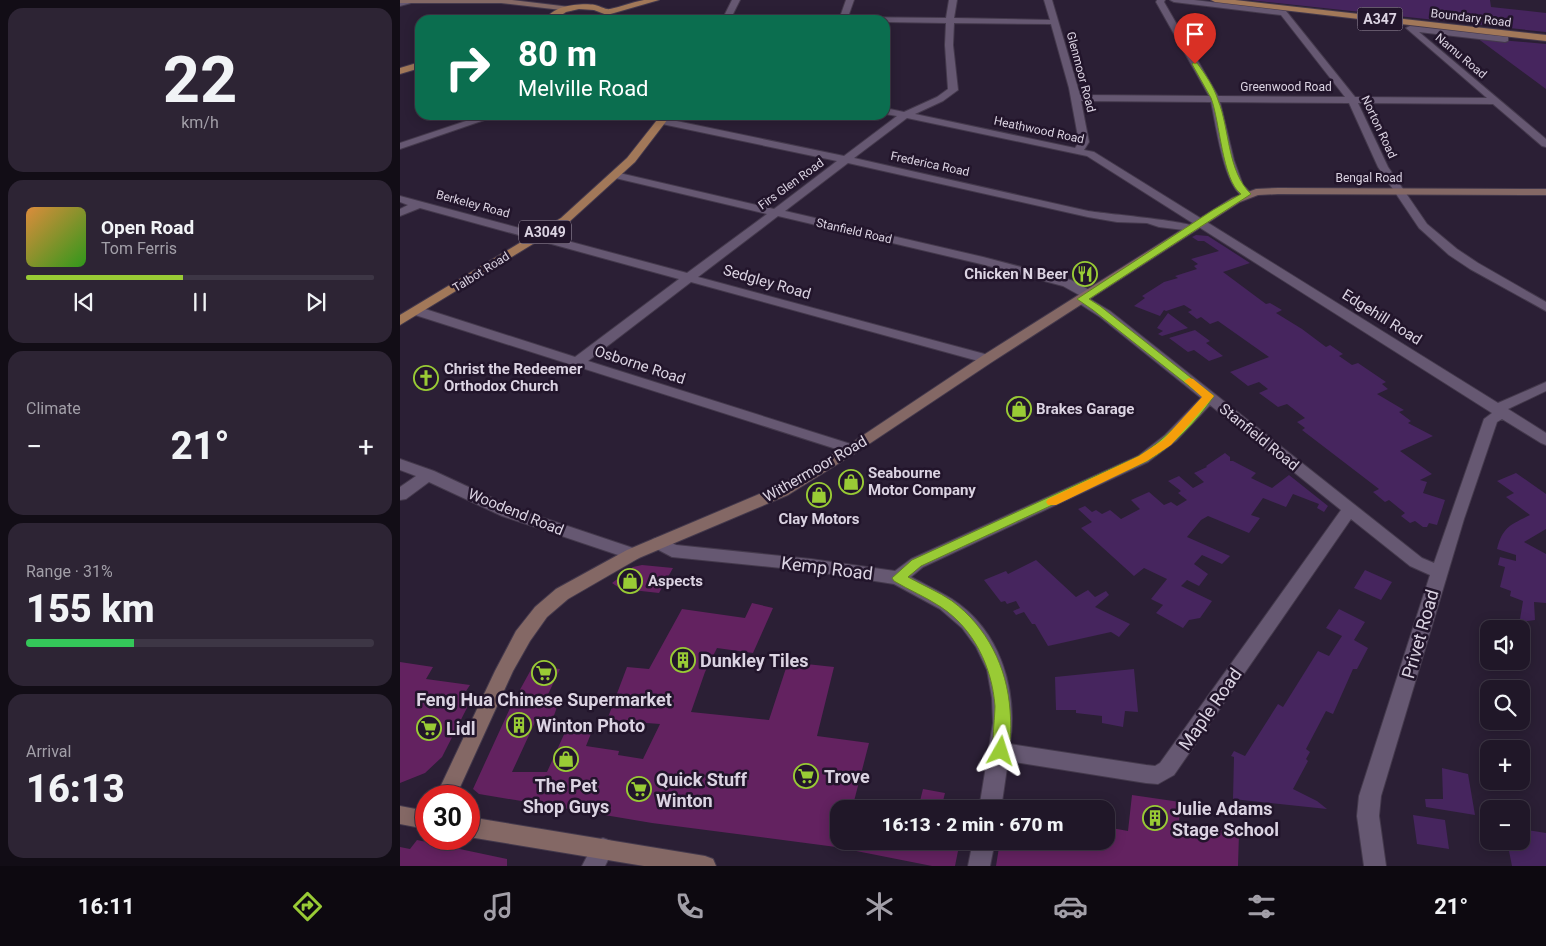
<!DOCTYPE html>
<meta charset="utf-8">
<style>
body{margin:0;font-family:Roboto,sans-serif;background:#2d2434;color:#f1f3f6;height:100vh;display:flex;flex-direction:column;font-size:19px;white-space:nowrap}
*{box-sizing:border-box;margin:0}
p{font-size:16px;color:#a29fa8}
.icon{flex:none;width:28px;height:28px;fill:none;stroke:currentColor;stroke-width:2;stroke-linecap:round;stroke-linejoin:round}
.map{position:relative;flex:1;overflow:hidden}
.sheet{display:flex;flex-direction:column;gap:8px;padding:8px;background:#120d16;width:400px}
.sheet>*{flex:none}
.banner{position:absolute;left:15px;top:15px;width:475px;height:105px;border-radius:15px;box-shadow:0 2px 12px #0003,0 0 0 1px #3d3645;background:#0b6e4f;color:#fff;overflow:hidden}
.buttons{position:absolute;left:1080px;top:620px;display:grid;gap:10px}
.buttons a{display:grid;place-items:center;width:50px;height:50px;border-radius:10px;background:#201728;box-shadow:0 2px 12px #0003,0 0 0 1px #3d3645;font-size:25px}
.speed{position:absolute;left:15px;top:785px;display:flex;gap:10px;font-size:25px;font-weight:700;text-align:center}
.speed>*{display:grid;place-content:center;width:65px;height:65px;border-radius:50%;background:#201728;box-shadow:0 2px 12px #0003,0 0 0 1px #3d3645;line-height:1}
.speed .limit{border:8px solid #d22;background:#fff;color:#111}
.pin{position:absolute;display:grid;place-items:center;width:42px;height:42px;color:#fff;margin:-51px -21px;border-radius:50% 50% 50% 0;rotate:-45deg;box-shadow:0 0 5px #0007}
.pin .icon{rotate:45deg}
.me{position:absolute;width:55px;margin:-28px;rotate:6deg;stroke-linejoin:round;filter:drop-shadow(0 0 4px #0008)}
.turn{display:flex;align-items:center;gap:18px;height:105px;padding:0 20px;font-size:22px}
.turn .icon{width:65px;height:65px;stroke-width:2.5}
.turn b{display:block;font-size:35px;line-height:42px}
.big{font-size:38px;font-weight:800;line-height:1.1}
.sheet .tile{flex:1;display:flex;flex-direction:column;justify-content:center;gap:8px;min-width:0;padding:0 18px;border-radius:15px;background:#2d2434}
.sheet .dial{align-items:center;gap:0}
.dial b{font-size:65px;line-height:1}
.song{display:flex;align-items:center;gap:15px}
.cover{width:60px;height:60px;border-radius:8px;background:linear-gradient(135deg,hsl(30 70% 55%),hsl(110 70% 35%))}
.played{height:5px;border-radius:2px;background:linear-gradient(90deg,#99cb35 45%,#3d3645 45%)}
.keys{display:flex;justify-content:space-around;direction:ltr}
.heat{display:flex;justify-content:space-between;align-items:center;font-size:28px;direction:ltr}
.charge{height:8px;border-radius:4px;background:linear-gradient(90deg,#34c759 31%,#3d3645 0)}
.trip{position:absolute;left:430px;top:800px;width:285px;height:50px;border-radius:15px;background:#201728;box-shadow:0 2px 12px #0003,0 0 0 1px #3d3645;font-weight:800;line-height:50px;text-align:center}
.dock{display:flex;height:80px;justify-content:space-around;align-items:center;background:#0d0910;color:#a29fa8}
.dock .icon{width:35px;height:35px}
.dock .on{color:#99cb35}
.dock b{font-size:22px;color:#f1f3f6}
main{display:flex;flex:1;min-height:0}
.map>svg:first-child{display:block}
</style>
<main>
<section class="sheet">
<div class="tile dial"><b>22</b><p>km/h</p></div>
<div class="tile">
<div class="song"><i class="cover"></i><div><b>Open Road</b><p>Tom Ferris</p></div></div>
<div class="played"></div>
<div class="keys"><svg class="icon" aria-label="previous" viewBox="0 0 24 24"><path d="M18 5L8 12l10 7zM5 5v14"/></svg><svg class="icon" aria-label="pause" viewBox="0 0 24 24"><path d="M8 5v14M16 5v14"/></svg><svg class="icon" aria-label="next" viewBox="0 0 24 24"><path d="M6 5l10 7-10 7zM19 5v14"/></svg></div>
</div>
<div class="tile"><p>Climate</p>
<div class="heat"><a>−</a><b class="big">21°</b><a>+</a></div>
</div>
<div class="tile"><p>Range · 31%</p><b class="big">155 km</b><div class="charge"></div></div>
<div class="tile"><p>Arrival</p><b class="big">16:13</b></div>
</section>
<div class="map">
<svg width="1146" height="866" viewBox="0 0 1146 866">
<rect width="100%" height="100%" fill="#2b1f35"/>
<path fill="#46255e" d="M 849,0 L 1090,0 L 1091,7 L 1146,13 L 1146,32 Z
M 1077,38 L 1146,44 L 1146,89 Z
M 796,235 L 808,236 L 850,263 L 823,272 L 866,304 L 870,303 L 882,310 L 876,313 L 902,329 L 926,347 L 930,345 L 943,354 L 939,356 L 952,365 L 958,363 L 986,382 L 982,384 L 988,389 L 977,394 L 1004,410 L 999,412 L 1011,421 L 1008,423 L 1033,436 L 1000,451 L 1032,474 L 1020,480 L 1027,482 L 1023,493 L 1045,500 L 1037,525 L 1029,523 L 1027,527 L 1023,527 L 1015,521 L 1010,523 L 1001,516 L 1005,513 L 989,500 L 985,502 L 973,492 L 979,489 L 902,430 L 905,428 L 897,422 L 905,418 L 887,404 L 878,407 L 859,393 L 868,389 L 859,382 L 848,386 L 830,372 L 869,357 L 818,321 L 810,324 L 801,317 L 797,319 L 788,312 L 792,310 L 784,305 L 766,311 L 764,310 L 760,316 L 734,306 L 745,298 L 742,296 L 764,282 L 778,278 L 775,276 L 797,269 L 794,266 L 798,264 L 791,259 L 819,251 L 804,241 L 798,241 L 792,237 Z
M 768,313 L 788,328 L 762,336 L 758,334 L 763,331 L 757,328 Z
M 795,330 L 810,341 L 806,343 L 823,356 L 809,361 L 794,350 L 788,352 L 769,338 Z
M 825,453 L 830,457 L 830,461 L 833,461 L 856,473 L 851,478 L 872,488 L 889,475 L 928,506 L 924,512 L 917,508 L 919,504 L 893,494 L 886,507 L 863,498 L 851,515 L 860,518 L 849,533 L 808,516 L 801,520 L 787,537 L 830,556 L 822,564 L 802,555 L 794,564 L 808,574 L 799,586 L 787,580 L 781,586 L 812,601 L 800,618 L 789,620 L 783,628 L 756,613 L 763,605 L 751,599 L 767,579 L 744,568 L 734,576 L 681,528 L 692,522 L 678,509 L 685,506 L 692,512 L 696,510 L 702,514 L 710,510 L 721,519 L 740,509 L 731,500 L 749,492 L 764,505 L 771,502 L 777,506 L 787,500 L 778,493 L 781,491 L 768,481 L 779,476 L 793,488 L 804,482 L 794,473 L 807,467 L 806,466 Z
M 1116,473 L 1146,494 L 1146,529 L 1124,542 L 1146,554 L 1146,603 L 1134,602 L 1135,620 L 1121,622 L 1120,619 L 1123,601 L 1110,596 L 1111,591 L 1100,587 L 1105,567 L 1098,565 L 1100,557 L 1116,561 L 1116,555 L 1097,549 C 1103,526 1111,525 1130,515 L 1106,497 L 1114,493 L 1097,481 Z
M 636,560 L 676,597 L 688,590 L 695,597 L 706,591 L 709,595 L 695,607 L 730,624 L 719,637 L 711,632 L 648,646 L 635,624 L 632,624 L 624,612 L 616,615 L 613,611 L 620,608 L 616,601 L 607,604 L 605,601 L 601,602 L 584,580 L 606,571 L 608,574 Z
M 965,570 L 992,582 L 981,600 L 954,588 Z
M 939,609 L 965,622 L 954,640 L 968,648 L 957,669 L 953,669 L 933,714 L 926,711 L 906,749 L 910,752 L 906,759 L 908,761 L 893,789 L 917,801 L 927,809 L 833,799 L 834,757 L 831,756 L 834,751 L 845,756 L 878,704 L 883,707 L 918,651 L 929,656 L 942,636 L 926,628 Z
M 734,669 L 738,712 L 725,711 L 723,727 L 702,723 L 702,716 L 676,713 L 676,710 L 656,710 L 655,677 Z
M 1042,768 L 1068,774 L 1075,815 L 1026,807 L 1025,799 L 1043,799 Z
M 1013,815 L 1045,820 L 1049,849 L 1017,844 Z
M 1121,829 L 1146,833 L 1146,866 L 1112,866 L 1107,841 L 1121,841 Z"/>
<path fill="#632260" d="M 242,565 L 273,568 L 259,593 L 232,590 L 227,593 L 212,583 L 233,567 Z
M 352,603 L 373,608 L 353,653 L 317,648 L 305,672 L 291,712 L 369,720 L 388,662 L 434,667 L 417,736 L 469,743 L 452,809 L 439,809 L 439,841 L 560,841 L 555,866 L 532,866 L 436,847 L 252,823 L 79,794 L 73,789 L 111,706 L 133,666 L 160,669 L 142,707 L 157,707 L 152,721 L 136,720 L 112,772 L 147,772 L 166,730 L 192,731 L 186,746 L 219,751 L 218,755 L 243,759 L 260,724 L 207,720 L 227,667 L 249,669 L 282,609 L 345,618 Z
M 0,662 L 33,667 L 26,679 L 70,685 L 62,697 L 72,698 L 42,757 L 25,773 L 0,783 Z
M 523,789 L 545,793 L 541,809 L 518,809 Z
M 732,795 L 780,802 L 779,823 L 839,833 L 838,866 L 596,866 L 600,841 L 706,841 L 706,827 L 728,831 Z
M 17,840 L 107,859 L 107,866 L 0,866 L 0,847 L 10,849 Z"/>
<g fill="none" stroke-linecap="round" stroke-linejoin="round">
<defs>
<path id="street" d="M 9,0 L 15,2 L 0,6 L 0,2 Z
M 332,0 L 340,0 L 332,16 L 440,17 L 446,0 L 454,0 L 448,17 L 546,18 L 549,0 L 557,0 L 554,18 L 650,20 L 644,0 L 652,0 L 680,95 L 809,96 L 756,2 L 757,0 L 765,0 L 764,2 L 818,96 L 945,97 L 881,15 L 774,2 L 770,0 L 794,0 L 886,11 L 955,97 L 1087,98 L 1006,28 L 1010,26 L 1108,37 L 1108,41 L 1105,42 L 1019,32 L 1146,139 L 1146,147 L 1142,146 L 1093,104 L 958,103 L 988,167 L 1027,224 L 1057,249 L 1078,263 L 1146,302 L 1146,311 L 1070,269 L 1049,255 L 1019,228 L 978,167 L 949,103 L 820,102 L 834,160 L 843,185 L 853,195 L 847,198 C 824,193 816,123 811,102 L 681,101 L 689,142 L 684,150 L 694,152 L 1098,403 L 1146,382 L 1146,391 L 1108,409 L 1146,433 L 1146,445 L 1141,443 L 1102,419 L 1097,422 L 1064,519 L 981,796 L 979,816 L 986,866 L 964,866 L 957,816 L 959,796 L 1030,575 L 1010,566 L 951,519 L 774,775 L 758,784 L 746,783 L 608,761 L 601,809 L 579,809 L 593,723 L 592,698 L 587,670 L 576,647 L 562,628 L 540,609 L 494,584 L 411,571 L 272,557 L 253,547 L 251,543 L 253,539 L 259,537 L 276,545 L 411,559 L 495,571 L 511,559 L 738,456 L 765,435 L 801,398 L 700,317 L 677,302 L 676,299 L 681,296 L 663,286 L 581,264 L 378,216 L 298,277 L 592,356 L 594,359 L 587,363 L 582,362 L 291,282 L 188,361 L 457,446 L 460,449 L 457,452 L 452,454 L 12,314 L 11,311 L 12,308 L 22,308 L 175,357 L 279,279 L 20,208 L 0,216 L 0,209 L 8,205 L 0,202 L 0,196 L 287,273 L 367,214 L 211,177 L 210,175 L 211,173 L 215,172 L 374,209 L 437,161 L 262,124 L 259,123 L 259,119 L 262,118 L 444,156 L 497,116 L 485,114 L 485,108 L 504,112 L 537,97 L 548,89 L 545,45 L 546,23 L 485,22 L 485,20 L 322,20 ZM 554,23 L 651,24 L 669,88 L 679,142 L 675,148 L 515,114 L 543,101 L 558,90 L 553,45 ZM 507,118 L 687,156 L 1092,413 L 1084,419 L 1034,563 L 1022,558 L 710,311 L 690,299 L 695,295 L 693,292 L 671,280 L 583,257 L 385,211 L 448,163 L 688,217 L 717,222 L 747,223 L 759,227 L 792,231 L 798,228 C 791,221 705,214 688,211 L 454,158 ZM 810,405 L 941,510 L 760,763 L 755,766 L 746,765 L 610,744 C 618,689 600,630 552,599 C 539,591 524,584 511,577 L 523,567 L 748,462 L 776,441 Z
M 84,115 L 99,115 L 0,149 L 0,143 Z
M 0,459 L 34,471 L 114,508 L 239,550 L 242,554 L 239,558 L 233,560 L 102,516 L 29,482 L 6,499 L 0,500 L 0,487 L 16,476 L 0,470 Z
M 203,838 L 211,841 L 214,848 L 205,866 L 182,866 L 195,841 Z
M 573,841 L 595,841 L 590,866 L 568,866 Z"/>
<path id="secondary" d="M 0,0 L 112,0 L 170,7 L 174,9 L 170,11 L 101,3 L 0,3 Z
M 878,188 L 1146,189 L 1146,195 L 878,194 L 858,195 L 840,202 L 592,362 L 457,452 L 388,495 L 239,558 L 168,599 L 147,617 L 130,641 L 113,671 L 56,796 L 36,796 L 95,671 L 116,631 L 135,607 L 156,589 L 227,550 L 376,487 L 447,446 L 582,356 L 832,198 L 856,189 Z
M 0,806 L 26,811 L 26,829 L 0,824 Z
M 69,817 L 305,856 L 313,859 L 316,866 L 244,866 L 69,837 Z"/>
<path id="primary" d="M 244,0 L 259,0 L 207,15 L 194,10 L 179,9 L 166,12 L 154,20 L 146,20 C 152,5 182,3 195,5 C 200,6 206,10 210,9 C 221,7 232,2 244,0 Z
M 811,0 L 835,0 L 1146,35 L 1146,41 L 815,2 Z
M 20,62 L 20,68 L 0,74 L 0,68 Z
M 261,115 L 271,115 L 235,162 L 169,222 L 0,325 L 0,315 L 161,218 L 227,158 Z"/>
</defs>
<use href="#street" stroke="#44394c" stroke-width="2"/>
<use href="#secondary" stroke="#44394c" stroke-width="2"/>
<use href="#primary" stroke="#44394c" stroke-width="2"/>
<use href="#street" fill="#665872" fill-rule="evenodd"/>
<use href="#secondary" fill="#846865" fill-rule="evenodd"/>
<use href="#primary" fill="#a27859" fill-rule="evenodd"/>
</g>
<path fill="#99cb35" stroke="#638422" d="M 793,63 L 797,63 C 805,74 814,87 818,100 C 830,130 827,171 851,194 L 689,299 L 700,306 L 814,396 C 796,422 774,445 747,461 L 521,566 L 508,577 C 522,585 539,592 552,601 C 587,627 607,667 610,710 C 611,723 612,742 606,755 L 601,757 L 595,755 C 591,747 595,717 595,706 C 592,667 574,629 541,607 C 526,597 509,590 494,581 L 492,578 L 512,560 L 739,456 C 765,440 783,419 803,397 L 693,310 L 677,299 L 813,210 L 841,194 C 822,180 820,121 811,98 C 805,87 798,75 792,64 Z"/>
<path fill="#f59e0b" d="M 789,378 L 793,379 L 814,396 L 771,445 L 747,461 L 656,505 L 648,505 L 646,502 L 648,499 L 739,456 L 763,440 L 802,397 L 784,381 Z"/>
<defs>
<symbol id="restaurant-ring" viewBox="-11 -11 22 22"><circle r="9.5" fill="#22152b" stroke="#99cb35" stroke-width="1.5"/><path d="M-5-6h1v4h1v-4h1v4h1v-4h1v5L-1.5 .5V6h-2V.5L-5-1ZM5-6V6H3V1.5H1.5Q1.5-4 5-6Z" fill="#99cb35"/></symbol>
<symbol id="church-ring" viewBox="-11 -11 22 22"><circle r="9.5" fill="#22152b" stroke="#99cb35" stroke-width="1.5"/><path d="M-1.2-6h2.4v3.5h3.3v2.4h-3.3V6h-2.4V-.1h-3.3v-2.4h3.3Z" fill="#99cb35"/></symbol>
<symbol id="shop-ring" viewBox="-11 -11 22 22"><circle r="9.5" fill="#22152b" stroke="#99cb35" stroke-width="1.5"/><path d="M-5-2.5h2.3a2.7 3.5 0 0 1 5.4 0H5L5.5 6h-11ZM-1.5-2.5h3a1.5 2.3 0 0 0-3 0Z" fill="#99cb35"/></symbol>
<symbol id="building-ring" viewBox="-11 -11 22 22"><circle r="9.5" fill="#22152b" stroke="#99cb35" stroke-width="1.5"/><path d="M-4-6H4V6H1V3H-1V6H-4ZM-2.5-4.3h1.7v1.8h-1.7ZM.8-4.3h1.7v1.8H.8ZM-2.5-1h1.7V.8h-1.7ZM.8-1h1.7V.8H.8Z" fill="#99cb35"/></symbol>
<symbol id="supermarket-ring" viewBox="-11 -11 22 22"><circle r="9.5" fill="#22152b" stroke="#99cb35" stroke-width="1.5"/><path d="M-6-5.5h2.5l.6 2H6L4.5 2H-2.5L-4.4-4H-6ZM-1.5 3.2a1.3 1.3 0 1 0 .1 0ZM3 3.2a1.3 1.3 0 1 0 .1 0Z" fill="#99cb35"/></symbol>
</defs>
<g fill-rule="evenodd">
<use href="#restaurant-ring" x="671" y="260" width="28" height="28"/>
<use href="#church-ring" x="12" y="364" width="28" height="28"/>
<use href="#shop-ring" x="605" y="395" width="28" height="28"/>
<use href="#shop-ring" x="437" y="468" width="28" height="28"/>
<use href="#shop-ring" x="405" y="481" width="28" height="28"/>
<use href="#shop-ring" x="216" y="567" width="28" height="28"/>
<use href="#building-ring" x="269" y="646" width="28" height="28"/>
<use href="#supermarket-ring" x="130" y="659" width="28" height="28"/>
<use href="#building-ring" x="105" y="711" width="28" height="28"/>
<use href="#supermarket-ring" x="15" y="714" width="28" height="28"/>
<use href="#shop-ring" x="152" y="745" width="28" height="28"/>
<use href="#supermarket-ring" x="392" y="762" width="28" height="28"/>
<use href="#supermarket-ring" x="225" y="775" width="28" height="28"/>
<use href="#building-ring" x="741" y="804" width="28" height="28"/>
</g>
<g text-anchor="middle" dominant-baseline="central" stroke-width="5" stroke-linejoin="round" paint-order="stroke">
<g font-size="12" fill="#dbd3e2" stroke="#22152b">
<text transform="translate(1071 18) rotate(7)">Boundary Road</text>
<text transform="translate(1061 56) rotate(40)">Namu Road</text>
<text transform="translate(681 72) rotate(75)">Glenmoor Road</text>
<text x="886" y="87">Greenwood Road</text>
<text transform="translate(979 127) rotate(65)">Norton Road</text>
<text transform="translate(639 130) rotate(12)">Heathwood Road</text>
<text transform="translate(530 164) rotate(12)">Frederica Road</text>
<text x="969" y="178">Bengal Road</text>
<text transform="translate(391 184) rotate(-36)">Firs Glen Road</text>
<text transform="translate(73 204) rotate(15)">Berkeley Road</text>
<text transform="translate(454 231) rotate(13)">Stanfield Road</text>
<text transform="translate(81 272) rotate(-32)">Talbot Road</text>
</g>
<g fill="#22152b" stroke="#a49aab" stroke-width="1">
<rect x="957.5" y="7.5" width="45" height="23" rx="4"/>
<rect x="119" y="220.5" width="52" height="23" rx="4"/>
</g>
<g font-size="14" font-weight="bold" fill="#dbd3e2">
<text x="980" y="19">A347</text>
<text x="145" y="232">A3049</text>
</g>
<g font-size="15" font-weight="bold" fill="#dbd3e2" stroke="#22152b" text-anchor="start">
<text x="668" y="274" text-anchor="end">Chicken N Beer</text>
<text x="44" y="369">Christ the Redeemer<tspan x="44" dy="17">Orthodox Church</tspan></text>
<text x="636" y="409">Brakes Garage</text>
<text x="468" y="473">Seabourne<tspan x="468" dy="17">Motor Company</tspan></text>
<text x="419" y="519" text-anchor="middle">Clay Motors</text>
<text x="248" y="581">Aspects</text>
</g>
<g font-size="15" fill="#dbd3e2" stroke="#22152b">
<text transform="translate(367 282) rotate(16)">Sedgley Road</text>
<text transform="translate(982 317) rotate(32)">Edgehill Road</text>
<text transform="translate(240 365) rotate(18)">Osborne Road</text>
<text transform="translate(859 437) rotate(39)">Stanfield Road</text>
<text transform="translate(415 469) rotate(-30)">Withermoor Road</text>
<text transform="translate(116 512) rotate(22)">Woodend Road</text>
</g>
<g font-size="18" fill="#dbd3e2" stroke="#22152b">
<text transform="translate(427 568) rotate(7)">Kemp Road</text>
<text transform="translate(1020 634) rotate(-74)">Privet Road</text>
<text transform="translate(810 709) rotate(-55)">Maple Road</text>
</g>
<g font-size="18" font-weight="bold" fill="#dbd3e2" stroke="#22152b" text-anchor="start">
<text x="300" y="660">Dunkley Tiles</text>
<text x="144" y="699" text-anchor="middle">Feng Hua Chinese Supermarket</text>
<text x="136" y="725">Winton Photo</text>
<text x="46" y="728">Lidl</text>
<text x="424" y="776">Trove</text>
<text x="256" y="779">Quick Stuff<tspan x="256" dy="21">Winton</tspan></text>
<text x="166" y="785" text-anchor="middle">The Pet<tspan x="166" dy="21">Shop Guys</tspan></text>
<text x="772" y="808">Julie Adams<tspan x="772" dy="21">Stage School</tspan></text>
</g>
</g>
</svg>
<div class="buttons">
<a><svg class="icon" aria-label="sound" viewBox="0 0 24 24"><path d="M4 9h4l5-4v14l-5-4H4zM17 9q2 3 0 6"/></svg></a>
<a><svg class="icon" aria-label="search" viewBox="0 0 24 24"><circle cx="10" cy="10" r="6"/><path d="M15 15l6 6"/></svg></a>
<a>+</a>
<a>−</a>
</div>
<div class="speed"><div class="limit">30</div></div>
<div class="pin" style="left:795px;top:64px;background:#d93025"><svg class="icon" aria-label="arrive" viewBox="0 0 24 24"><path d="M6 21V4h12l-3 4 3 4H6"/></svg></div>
<svg class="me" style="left:601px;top:751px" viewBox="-20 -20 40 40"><path d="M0-17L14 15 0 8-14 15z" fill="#99cb35" stroke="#fff" stroke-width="4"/></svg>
<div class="trip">16:13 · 2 min · 670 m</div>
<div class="banner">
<div class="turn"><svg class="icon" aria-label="right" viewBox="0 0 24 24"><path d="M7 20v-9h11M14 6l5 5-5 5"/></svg><div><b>80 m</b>Melville Road</div></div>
</div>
</div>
</main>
<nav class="dock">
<b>16:11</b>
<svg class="icon on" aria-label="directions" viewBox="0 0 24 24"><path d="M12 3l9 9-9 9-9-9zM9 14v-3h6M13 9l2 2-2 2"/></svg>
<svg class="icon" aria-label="music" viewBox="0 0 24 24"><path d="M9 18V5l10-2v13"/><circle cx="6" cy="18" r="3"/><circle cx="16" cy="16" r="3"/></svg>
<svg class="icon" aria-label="phone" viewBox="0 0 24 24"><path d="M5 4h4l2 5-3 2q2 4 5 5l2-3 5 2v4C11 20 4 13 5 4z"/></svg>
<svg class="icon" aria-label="climate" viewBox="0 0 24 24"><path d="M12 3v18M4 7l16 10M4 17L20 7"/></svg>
<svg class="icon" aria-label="car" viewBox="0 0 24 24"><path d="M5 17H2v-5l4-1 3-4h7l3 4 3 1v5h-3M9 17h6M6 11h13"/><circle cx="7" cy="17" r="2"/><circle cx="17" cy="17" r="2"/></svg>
<svg class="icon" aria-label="filters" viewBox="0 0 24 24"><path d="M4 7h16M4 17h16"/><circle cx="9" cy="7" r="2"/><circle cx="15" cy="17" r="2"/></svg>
<b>21°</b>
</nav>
